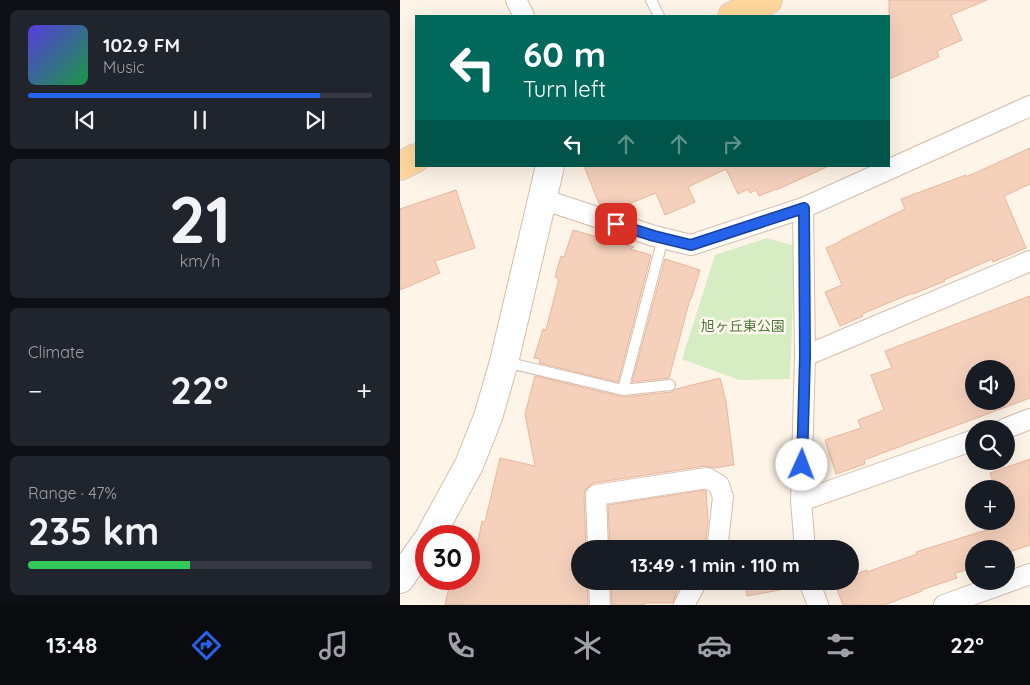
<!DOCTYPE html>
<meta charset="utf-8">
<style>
body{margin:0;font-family:Quicksand,"Noto Sans JP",sans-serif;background:#20242c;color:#f1f3f6;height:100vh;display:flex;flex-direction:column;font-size:19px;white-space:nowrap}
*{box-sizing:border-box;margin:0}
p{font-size:16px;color:#9ea1a6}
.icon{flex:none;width:28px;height:28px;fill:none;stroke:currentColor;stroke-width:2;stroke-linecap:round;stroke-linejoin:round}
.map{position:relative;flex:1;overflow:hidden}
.sheet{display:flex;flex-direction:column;gap:10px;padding:10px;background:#0d0f14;width:400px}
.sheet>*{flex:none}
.hud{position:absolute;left:15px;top:15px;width:475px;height:152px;border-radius:0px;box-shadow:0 5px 20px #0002;background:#00695c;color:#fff;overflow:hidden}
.buttons{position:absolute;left:565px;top:360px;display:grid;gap:10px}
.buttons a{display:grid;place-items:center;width:50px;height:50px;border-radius:50%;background:#171b24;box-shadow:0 5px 20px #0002;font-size:25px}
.speed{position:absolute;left:15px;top:525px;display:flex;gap:10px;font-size:25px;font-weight:700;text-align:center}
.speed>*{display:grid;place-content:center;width:65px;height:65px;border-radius:50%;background:#171b24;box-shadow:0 5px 20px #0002;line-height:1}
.speed .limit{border:8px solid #d22;background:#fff;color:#111}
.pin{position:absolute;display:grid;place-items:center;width:42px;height:42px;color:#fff;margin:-21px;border-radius:10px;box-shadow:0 2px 8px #0006}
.me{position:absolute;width:55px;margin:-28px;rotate:2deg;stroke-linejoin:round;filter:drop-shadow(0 0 4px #0008)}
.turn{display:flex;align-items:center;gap:18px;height:105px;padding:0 25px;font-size:22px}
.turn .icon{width:65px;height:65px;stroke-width:2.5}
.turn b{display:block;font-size:35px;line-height:42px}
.lanes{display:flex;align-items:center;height:48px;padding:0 25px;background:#0003;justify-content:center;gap:25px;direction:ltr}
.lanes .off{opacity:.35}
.big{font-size:38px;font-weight:700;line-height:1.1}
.sheet .widget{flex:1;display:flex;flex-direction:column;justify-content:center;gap:8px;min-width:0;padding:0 18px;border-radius:8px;background:#20242c}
.sheet .dial{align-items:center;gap:0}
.dial b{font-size:65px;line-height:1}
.song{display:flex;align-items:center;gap:15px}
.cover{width:60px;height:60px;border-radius:8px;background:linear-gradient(135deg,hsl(250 70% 55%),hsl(140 70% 35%))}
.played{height:5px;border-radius:2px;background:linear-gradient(90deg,#2563eb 85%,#363941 85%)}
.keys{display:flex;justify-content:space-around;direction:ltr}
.heat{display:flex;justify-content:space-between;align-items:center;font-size:28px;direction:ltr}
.charge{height:8px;border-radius:4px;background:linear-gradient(90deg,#34c759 47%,#363941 0)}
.trip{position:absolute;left:171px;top:540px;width:288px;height:50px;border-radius:25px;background:#171b24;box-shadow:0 5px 20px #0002;font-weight:700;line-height:50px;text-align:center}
.menu{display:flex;height:80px;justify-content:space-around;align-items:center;background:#090b0e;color:#9ea1a6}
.menu .icon{width:35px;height:35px}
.menu .current{color:#2563eb}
.menu b{font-size:22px;color:#f1f3f6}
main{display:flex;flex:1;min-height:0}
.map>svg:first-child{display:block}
</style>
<main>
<section class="sheet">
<div class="widget">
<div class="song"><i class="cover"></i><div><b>102.9 FM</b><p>Music</p></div></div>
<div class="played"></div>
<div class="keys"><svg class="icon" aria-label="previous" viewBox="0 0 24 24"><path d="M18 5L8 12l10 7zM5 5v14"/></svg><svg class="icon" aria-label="pause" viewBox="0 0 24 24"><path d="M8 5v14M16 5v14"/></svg><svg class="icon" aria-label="next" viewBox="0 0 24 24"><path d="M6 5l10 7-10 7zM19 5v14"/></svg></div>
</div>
<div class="widget dial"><b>21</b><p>km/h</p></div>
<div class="widget"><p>Climate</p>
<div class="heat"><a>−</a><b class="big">22°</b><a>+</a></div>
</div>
<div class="widget"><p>Range · 47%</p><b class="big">235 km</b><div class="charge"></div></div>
</section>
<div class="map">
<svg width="630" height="605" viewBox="0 0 630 605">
<rect width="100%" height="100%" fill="#fef4e7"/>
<path fill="#d6edc4" d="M 367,238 L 395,246 L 390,379 L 339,380 L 282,359 L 315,255 Z"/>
<path fill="#f5d1bc" stroke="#e9b69c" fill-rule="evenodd" d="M 489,0 L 587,0 L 551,15 L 562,40 L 537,51 L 539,57 L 489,79 Z
M 630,148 L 630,184 L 604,196 L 626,248 L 593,262 L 592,259 L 544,280 L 545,281 L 513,294 L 512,293 L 462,314 L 463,316 L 440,326 L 425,292 L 442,285 L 426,248 L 441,241 L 441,240 L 505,209 L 501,199 L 566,175 L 566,177 Z
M 184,166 L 429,166 L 376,190 L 376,189 L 359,196 L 356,190 L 350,193 L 348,189 L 338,194 L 326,169 L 288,187 L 295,202 L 265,215 L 256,193 L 214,210 L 200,206 Z
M 56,190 L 75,248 L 35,261 L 40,273 L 0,290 L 0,209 Z
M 173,230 L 234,247 L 230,249 L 251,255 L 218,382 L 139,363 L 140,359 L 134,358 L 143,329 L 146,330 L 159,279 L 155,277 L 161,256 L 164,257 Z
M 265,259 L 300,270 L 291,299 L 290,299 L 269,378 L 232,382 Z
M 630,296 L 630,398 L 464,460 L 465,464 L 436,474 L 425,440 L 461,428 L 458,420 L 484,410 L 471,375 L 492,368 L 485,351 ZM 574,369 L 606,369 L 606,401 L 574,401 Z
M 135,376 L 223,397 L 271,392 L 276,389 L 320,378 L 326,402 L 334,465 L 314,468 L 305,466 L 194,483 L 189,486 L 185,490 L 184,495 L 186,549 L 180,549 L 180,581 L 187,581 L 188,605 L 45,605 L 51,579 L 69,579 L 69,554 L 75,555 L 82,521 L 85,522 L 100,458 L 135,466 L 125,414 Z
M 630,459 L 630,545 L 606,553 L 606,549 L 574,549 L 574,568 L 555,573 L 557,578 L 521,590 L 522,591 L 484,605 L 443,605 L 434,582 L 450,581 L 450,576 L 467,570 L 467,572 L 517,554 L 516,552 L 596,527 L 595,524 L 606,521 L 606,489 L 595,489 L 590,473 Z
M 305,490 L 306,491 L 308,521 L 306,539 L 303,549 L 210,549 L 208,505 Z
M 211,581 L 283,581 L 277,591 L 273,603 L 244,603 L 244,605 L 212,605 Z
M 344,581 L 395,581 L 396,587 L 347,596 Z"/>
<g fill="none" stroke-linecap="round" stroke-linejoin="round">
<defs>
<path id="lane" d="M 251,0 L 259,16
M 105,362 L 223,390 L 270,385
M 223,390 L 263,238"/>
<path id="street" d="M 116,0 L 124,16
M 142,199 L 254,236 L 291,245 L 403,208
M 405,356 L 630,261
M 604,429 L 630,419
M 401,501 L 574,440
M 198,549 L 196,495 L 307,478 L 319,485 L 323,497 L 318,542 L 315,549
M 405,549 L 401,501 L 405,356 L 403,208 L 630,106
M 199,581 L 200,605
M 409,581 L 418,605
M 284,605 L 297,581
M 544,605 L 630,574"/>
<path id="secondary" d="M 30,536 L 69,465 L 88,417 L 104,362 L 150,166
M 0,579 L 26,542"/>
<path id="primary" d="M 332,16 L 368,0
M 0,166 L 16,158"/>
</defs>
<use href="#lane" stroke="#d4bdae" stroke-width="12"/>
<use href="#street" stroke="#d4bdae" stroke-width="22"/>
<use href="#secondary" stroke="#d7bdab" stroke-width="30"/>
<use href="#primary" stroke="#dcd4d0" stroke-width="30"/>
<use href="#lane" stroke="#fff" stroke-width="10"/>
<use href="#street" stroke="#fff" stroke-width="20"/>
<use href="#secondary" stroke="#fff" stroke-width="28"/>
<use href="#primary" stroke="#ffd79d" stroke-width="28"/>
</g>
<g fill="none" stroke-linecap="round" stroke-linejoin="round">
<defs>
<path id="route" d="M 216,224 L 254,236 L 291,245 L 404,208 L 405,356 L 402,465"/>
</defs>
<use href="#route" stroke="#184099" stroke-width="12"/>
<use href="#route" stroke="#2563eb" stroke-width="9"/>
</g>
<g text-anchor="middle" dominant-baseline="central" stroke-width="5" stroke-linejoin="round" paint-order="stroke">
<g font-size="14" fill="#527a3d" stroke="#fff8ef">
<text x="343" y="326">旭ヶ丘東公園</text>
</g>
</g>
</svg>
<div class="buttons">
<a><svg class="icon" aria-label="sound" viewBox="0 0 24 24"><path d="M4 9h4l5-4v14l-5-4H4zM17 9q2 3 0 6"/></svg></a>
<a><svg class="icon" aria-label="search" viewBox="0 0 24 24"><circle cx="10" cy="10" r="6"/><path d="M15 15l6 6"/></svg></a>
<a>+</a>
<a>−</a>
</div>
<div class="speed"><div class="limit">30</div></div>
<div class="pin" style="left:216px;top:224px;background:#d93025"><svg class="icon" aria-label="arrive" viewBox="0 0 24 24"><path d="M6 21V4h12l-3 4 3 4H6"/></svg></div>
<svg class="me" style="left:402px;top:465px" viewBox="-20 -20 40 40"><circle r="19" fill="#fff"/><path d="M0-13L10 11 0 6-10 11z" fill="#2563eb"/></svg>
<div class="trip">13:49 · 1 min · 110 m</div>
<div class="hud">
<div class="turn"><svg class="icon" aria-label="left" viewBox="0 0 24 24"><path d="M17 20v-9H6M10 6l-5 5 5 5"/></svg><div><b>60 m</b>Turn left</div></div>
<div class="lanes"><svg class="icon" aria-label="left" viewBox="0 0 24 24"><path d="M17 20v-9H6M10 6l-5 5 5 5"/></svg><svg class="icon off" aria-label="ahead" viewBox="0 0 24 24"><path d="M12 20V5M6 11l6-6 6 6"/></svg><svg class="icon off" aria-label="ahead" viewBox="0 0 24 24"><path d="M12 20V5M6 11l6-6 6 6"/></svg><svg class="icon off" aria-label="right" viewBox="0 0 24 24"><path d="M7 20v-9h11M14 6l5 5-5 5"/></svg></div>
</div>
</div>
</main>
<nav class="menu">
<b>13:48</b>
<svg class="icon current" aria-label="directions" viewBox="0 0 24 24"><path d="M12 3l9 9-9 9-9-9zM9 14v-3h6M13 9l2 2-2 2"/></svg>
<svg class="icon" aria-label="music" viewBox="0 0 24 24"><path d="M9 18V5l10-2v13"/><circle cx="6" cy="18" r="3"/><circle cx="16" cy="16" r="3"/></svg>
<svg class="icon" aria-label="phone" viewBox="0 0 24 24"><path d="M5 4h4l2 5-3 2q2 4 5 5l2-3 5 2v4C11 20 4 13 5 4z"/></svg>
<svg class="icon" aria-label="climate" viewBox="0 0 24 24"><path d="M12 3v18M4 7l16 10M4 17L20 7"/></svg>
<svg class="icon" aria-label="car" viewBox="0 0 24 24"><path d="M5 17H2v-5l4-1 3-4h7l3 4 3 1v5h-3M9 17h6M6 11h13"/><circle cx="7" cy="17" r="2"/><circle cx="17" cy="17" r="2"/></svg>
<svg class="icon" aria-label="filters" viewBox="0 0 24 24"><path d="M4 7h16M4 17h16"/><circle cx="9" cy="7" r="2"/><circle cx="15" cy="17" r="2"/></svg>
<b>22°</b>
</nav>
